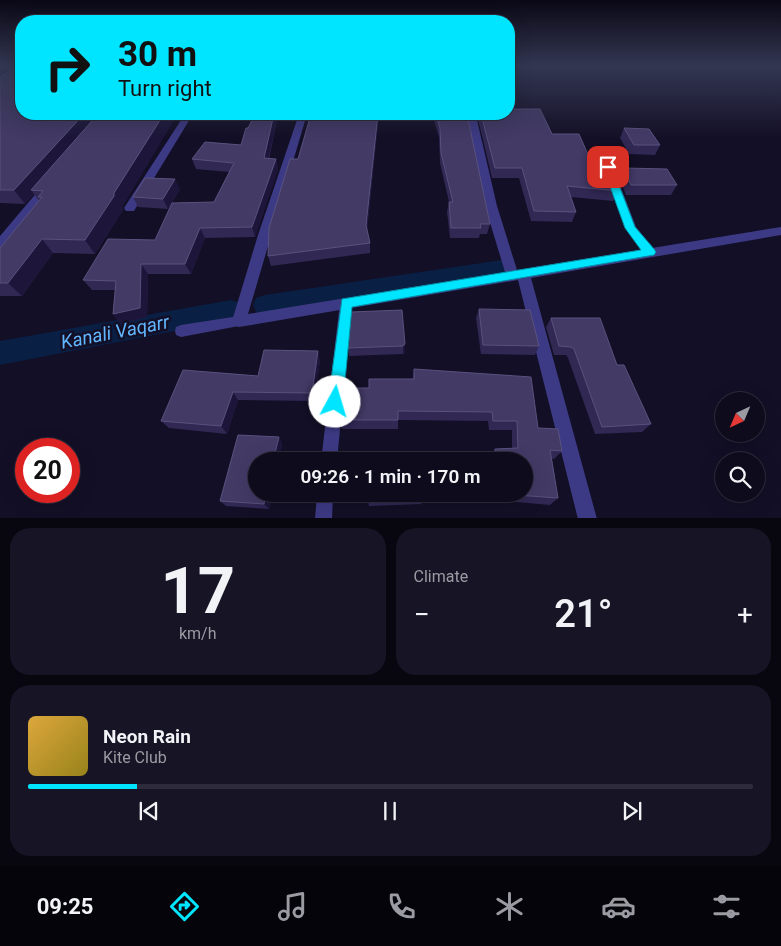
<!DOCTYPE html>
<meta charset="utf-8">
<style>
body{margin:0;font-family:Roboto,sans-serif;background:#171425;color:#f1f3f6;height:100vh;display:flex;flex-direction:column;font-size:19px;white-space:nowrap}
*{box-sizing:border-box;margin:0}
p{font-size:16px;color:#9b9ba3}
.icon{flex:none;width:28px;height:28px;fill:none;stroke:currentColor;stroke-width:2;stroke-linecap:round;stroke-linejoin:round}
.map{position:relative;height:518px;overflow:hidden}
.panel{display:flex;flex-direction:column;gap:10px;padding:10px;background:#08060f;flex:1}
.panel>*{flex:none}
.guide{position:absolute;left:15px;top:15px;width:500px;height:105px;border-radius:20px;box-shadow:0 5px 20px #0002,0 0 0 1px #2e2b3b;background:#00e5ff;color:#111;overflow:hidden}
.needle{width:32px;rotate:224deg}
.controls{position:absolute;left:715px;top:392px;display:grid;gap:10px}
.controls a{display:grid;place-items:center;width:50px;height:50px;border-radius:50%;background:#0e0b1c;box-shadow:0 5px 20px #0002,0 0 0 1px #2e2b3b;font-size:25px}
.speed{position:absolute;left:15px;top:438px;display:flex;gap:10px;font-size:25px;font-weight:700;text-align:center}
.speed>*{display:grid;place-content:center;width:65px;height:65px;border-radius:50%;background:#0e0b1c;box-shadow:0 5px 20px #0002,0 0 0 1px #2e2b3b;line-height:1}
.speed .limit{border:8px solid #d22;background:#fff;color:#111}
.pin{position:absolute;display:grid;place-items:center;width:42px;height:42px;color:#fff;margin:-21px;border-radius:10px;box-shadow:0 2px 8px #0006}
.me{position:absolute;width:55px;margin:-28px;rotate:6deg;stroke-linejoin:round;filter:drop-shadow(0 0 4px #0008)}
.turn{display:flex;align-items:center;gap:18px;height:105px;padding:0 20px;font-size:22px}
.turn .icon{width:65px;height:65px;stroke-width:2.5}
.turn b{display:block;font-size:35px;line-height:42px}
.big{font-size:38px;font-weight:600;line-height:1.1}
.panel .tile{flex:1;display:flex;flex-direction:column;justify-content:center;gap:8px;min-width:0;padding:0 18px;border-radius:20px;background:#171425}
.panel .dial{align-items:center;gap:0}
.dial b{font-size:65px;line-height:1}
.song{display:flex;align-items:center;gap:15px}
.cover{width:60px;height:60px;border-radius:8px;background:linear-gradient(135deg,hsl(40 70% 55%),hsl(50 70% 35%))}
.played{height:5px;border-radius:2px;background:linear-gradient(90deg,#00e5ff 15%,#2e2b3b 15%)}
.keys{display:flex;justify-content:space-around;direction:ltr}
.heat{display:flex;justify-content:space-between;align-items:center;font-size:28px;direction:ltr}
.panel .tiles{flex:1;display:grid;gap:10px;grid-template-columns:1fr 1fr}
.tile:last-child{grid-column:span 2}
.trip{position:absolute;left:248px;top:452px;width:285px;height:50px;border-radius:25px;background:#0e0b1c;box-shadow:0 5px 20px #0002,0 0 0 1px #2e2b3b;font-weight:600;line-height:50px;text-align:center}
.tabs{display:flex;height:80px;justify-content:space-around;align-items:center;background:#06040b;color:#9b9ba3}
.tabs .icon{width:35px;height:35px}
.tabs .selected{color:#00e5ff}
.tabs b{font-size:22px;color:#f1f3f6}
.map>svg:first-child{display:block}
</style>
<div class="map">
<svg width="781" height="519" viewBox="0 0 781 519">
<rect width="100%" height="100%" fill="#130f26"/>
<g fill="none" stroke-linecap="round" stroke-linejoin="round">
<path fill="#0a1f44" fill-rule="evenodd" d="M 502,260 L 510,263 L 513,269 L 510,275 L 502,278 L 265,315 L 256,312 L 253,305 L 256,298 L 265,295 Z
M 231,300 L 240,303 L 243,310 L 240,317 L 231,320 L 0,365 L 0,341 Z"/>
<path fill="#3d3a85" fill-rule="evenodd" d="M 608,164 L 613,167 L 636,227 L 654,249 L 656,252 L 654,255 L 646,255 L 626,228 L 603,167 Z
M 346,298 L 350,299 L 352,303 L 337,461 L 321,461 L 340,303 L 342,299 Z
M 239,316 L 243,317 L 245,321 L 243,325 L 239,326 L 181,337 L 176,335 L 175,331 L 176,327 L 181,325 Z
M 317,494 L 333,494 L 332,519 L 315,519 Z"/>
<path fill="#3d3a85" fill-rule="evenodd" d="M 185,114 L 193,114 L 134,211 L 126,211 L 124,208 Z
M 299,114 L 307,114 L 248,314 L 505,272 L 485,206 L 467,120 L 472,117 L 477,120 L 497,206 L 517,270 L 781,227 L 781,235 L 531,278 L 597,519 L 578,519 L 518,280 L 239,327 L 234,325 L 232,321 L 258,235 Z
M 48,183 L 52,184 L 53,186 L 52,188 L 4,247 L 0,248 L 0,236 L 44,184 Z"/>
</g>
<path fill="#312854" d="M 0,66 L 21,66 L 21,114 L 184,114 L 181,116 L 176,116 L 122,207 L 123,210 L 95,254 L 53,253 L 22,296 L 0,296 L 0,248 L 39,201 L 34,194 L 25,204 L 0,203 Z
M 193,114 L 220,114 L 219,116 L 194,116 Z
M 255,114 L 298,114 L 295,120 L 277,120 L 269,159 L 276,159 L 278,169 L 255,237 L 205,238 L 191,274 L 148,274 L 147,317 L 121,324 L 113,314 L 115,290 L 92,290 L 83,280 L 155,240 L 214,202 L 229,172 L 196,169 L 192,159 L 241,145 Z
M 306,114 L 379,114 L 367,230 L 370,243 L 370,253 L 271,266 L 268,256 L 298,159 L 309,121 L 307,121 Z
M 435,114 L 470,114 L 468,118 L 490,224 L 487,234 L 480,234 L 479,238 L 450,238 L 447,212 L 449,202 L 440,163 L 439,137 L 434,120 Z
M 479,114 L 509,114 L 552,134 L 593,166 L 618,191 L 613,201 L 571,197 L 576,212 L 572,222 L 531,221 L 519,178 L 492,178 L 478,119 Z
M 624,128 L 660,145 L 655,155 L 629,154 L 620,138 Z
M 624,168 L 677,185 L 671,195 L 626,195 L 619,178 Z
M 180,189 L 168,209 L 138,207 L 133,197 Z
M 479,309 L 539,346 L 535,355 L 481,354 L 476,318 Z
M 402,310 L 405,352 L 403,354 L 349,356 L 348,348 Z
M 551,318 L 617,365 L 651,424 L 642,432 L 595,434 L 568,358 L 566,355 L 554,355 L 546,327 Z
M 320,359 L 315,401 L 238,400 L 227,434 L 169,428 L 161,421 L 258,376 Z
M 414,369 L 538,428 L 562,451 L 554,459 L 552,459 L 558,498 L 550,505 L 494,500 L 494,494 L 524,494 L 524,461 L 491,461 L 491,457 L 495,449 L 512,449 L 512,430 L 489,430 L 488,421 L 398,420 L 398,429 L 342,429 L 340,420 L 369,388 L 413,379 Z
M 238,435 L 279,437 L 282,444 L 279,461 L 256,461 L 256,494 L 272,494 L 269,509 L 226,506 L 220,501 Z
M 422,498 L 421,504 L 369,506 L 368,501 Z"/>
<path fill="#1d163a" d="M 0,66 L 12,66 L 17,73 L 0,86 Z
M 84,114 L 103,114 L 31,190 L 34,194 L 25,204 L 14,190 Z
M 164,114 L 176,114 L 176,116 L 122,207 L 123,210 L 95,254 L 85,240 Z
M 274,114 L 276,114 L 277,120 L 266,169 L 264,158 Z
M 294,114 L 298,114 L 295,120 Z
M 378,114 L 379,114 L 366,236 L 366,225 Z
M 276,159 L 278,169 L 255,237 L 252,227 Z
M 175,179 L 180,189 L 168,209 L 163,199 Z
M 200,228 L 205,238 L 191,274 L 185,264 Z
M 42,239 L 53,253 L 22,296 L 8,283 Z
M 141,264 L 148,274 L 147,317 L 121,324 L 113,314 Z
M 405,344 L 405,352 L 403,354 L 403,346 Z
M 318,351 L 320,359 L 315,401 L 312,393 Z
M 233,392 L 238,400 L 227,434 L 221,426 Z
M 279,437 L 282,444 L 279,461 L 273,461 Z
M 266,494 L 272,494 L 269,509 L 264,504 Z"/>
<path fill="#433a66" stroke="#5a527e" d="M 14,66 L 21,66 L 21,114 L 84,114 L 14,190 L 0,190 L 0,77 L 14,68 Z
M 509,109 L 540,109 L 552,134 L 579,134 L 593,166 L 610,167 L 618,191 L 567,186 L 576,212 L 534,211 L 522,168 L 495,168 L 481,114 L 509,114 Z
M 98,114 L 164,114 L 114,193 L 114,196 L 85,240 L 42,239 L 8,283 L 0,283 L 0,248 L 42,197 L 38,197 L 43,191 L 31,190 Z
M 255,114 L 274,114 L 264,158 L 276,159 L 252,227 L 200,228 L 185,264 L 141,264 L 140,308 L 113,314 L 116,281 L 83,280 L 108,239 L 155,240 L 172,203 L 214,202 L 234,163 L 192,159 L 205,142 L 241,145 L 246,128 L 248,128 Z
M 311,114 L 378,114 L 366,225 L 370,243 L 268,256 L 269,228 L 290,159 L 298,159 Z
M 436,114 L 467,114 L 490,224 L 480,224 L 481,228 L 451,228 L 449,202 L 453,202 L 441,153 L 440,128 Z
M 624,128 L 649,129 L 660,145 L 634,145 Z
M 624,168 L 667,169 L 677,185 L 631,185 Z
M 145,178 L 175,179 L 163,199 L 133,197 Z
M 479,309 L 530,310 L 539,346 L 483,345 Z
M 402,310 L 405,344 L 403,346 L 348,348 L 351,312 Z
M 551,318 L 600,318 L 617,365 L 624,365 L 651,424 L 602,427 L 574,349 L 571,347 L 559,346 Z
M 264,350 L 318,351 L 312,393 L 233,392 L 221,426 L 161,421 L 183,370 L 258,376 Z
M 414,369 L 531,377 L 538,428 L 558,429 L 562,451 L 550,450 L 558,498 L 501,494 L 524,494 L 524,461 L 496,461 L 495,449 L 518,448 L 517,421 L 493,421 L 492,412 L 398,411 L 398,420 L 340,420 L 343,388 L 369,388 L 369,379 L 414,379 Z
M 238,435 L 279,437 L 273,461 L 256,461 L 256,494 L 266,494 L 264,504 L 220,501 Z
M 419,454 L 420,461 L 367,461 L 367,456 Z
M 368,494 L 422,494 L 422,498 L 368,501 Z"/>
<linearGradient id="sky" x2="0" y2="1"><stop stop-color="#0a0815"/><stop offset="0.48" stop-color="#333752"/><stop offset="1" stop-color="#333752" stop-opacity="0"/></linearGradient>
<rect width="781" height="138" fill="url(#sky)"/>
<path fill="#00e5ff" stroke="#0095a6" d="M 608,164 L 612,167 L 635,227 L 654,249 L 656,252 L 654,255 L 352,307 L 343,402 L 340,407 L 335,409 L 330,407 L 328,402 L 342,299 L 641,250 L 625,228 L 603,167 Z"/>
<g text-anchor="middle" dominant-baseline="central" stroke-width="5" stroke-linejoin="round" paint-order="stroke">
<g font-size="19" font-style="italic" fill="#62b6ff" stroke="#130f26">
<text transform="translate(115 332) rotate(-11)">Kanali Vaqarr</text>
</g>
</g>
</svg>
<div class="controls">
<a><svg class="needle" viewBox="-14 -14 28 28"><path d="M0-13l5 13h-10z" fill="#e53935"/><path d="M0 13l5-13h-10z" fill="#9b9ba3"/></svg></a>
<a><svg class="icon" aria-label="search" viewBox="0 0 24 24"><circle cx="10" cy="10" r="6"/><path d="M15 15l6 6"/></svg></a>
</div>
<div class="speed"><div class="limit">20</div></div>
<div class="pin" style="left:608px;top:167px;background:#d93025"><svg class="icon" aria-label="arrive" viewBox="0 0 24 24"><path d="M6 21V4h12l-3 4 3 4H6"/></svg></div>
<svg class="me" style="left:335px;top:402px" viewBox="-20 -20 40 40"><circle r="19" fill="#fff"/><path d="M0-13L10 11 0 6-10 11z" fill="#00e5ff"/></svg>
<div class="trip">09:26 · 1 min · 170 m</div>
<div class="guide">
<div class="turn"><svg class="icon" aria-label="right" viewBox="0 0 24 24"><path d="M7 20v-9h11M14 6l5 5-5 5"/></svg><div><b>30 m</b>Turn right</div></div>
</div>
</div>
<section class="panel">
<div class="tiles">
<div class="tile dial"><b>17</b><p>km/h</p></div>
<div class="tile"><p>Climate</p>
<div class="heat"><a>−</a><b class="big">21°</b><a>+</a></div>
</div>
<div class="tile">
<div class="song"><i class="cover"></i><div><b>Neon Rain</b><p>Kite Club</p></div></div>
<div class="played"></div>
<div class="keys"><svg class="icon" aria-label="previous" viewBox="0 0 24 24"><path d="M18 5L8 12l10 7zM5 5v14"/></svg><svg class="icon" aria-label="pause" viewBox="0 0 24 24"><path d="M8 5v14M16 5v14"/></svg><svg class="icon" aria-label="next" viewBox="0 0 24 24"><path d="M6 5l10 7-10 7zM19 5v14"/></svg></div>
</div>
</div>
</section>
<nav class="tabs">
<b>09:25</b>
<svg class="icon selected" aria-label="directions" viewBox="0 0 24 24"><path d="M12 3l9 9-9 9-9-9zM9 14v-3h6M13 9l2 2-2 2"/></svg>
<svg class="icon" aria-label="music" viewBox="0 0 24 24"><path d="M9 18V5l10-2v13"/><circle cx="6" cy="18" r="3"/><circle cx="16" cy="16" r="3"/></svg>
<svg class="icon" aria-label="phone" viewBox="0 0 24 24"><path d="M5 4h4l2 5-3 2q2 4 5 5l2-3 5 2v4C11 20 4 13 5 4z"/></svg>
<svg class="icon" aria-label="climate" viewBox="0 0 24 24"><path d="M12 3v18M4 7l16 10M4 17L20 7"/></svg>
<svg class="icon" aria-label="car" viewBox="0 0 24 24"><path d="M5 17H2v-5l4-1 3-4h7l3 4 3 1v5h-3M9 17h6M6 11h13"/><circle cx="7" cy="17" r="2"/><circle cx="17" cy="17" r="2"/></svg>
<svg class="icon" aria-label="filters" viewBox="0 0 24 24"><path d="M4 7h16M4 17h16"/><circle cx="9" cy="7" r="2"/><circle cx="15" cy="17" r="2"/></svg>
</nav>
